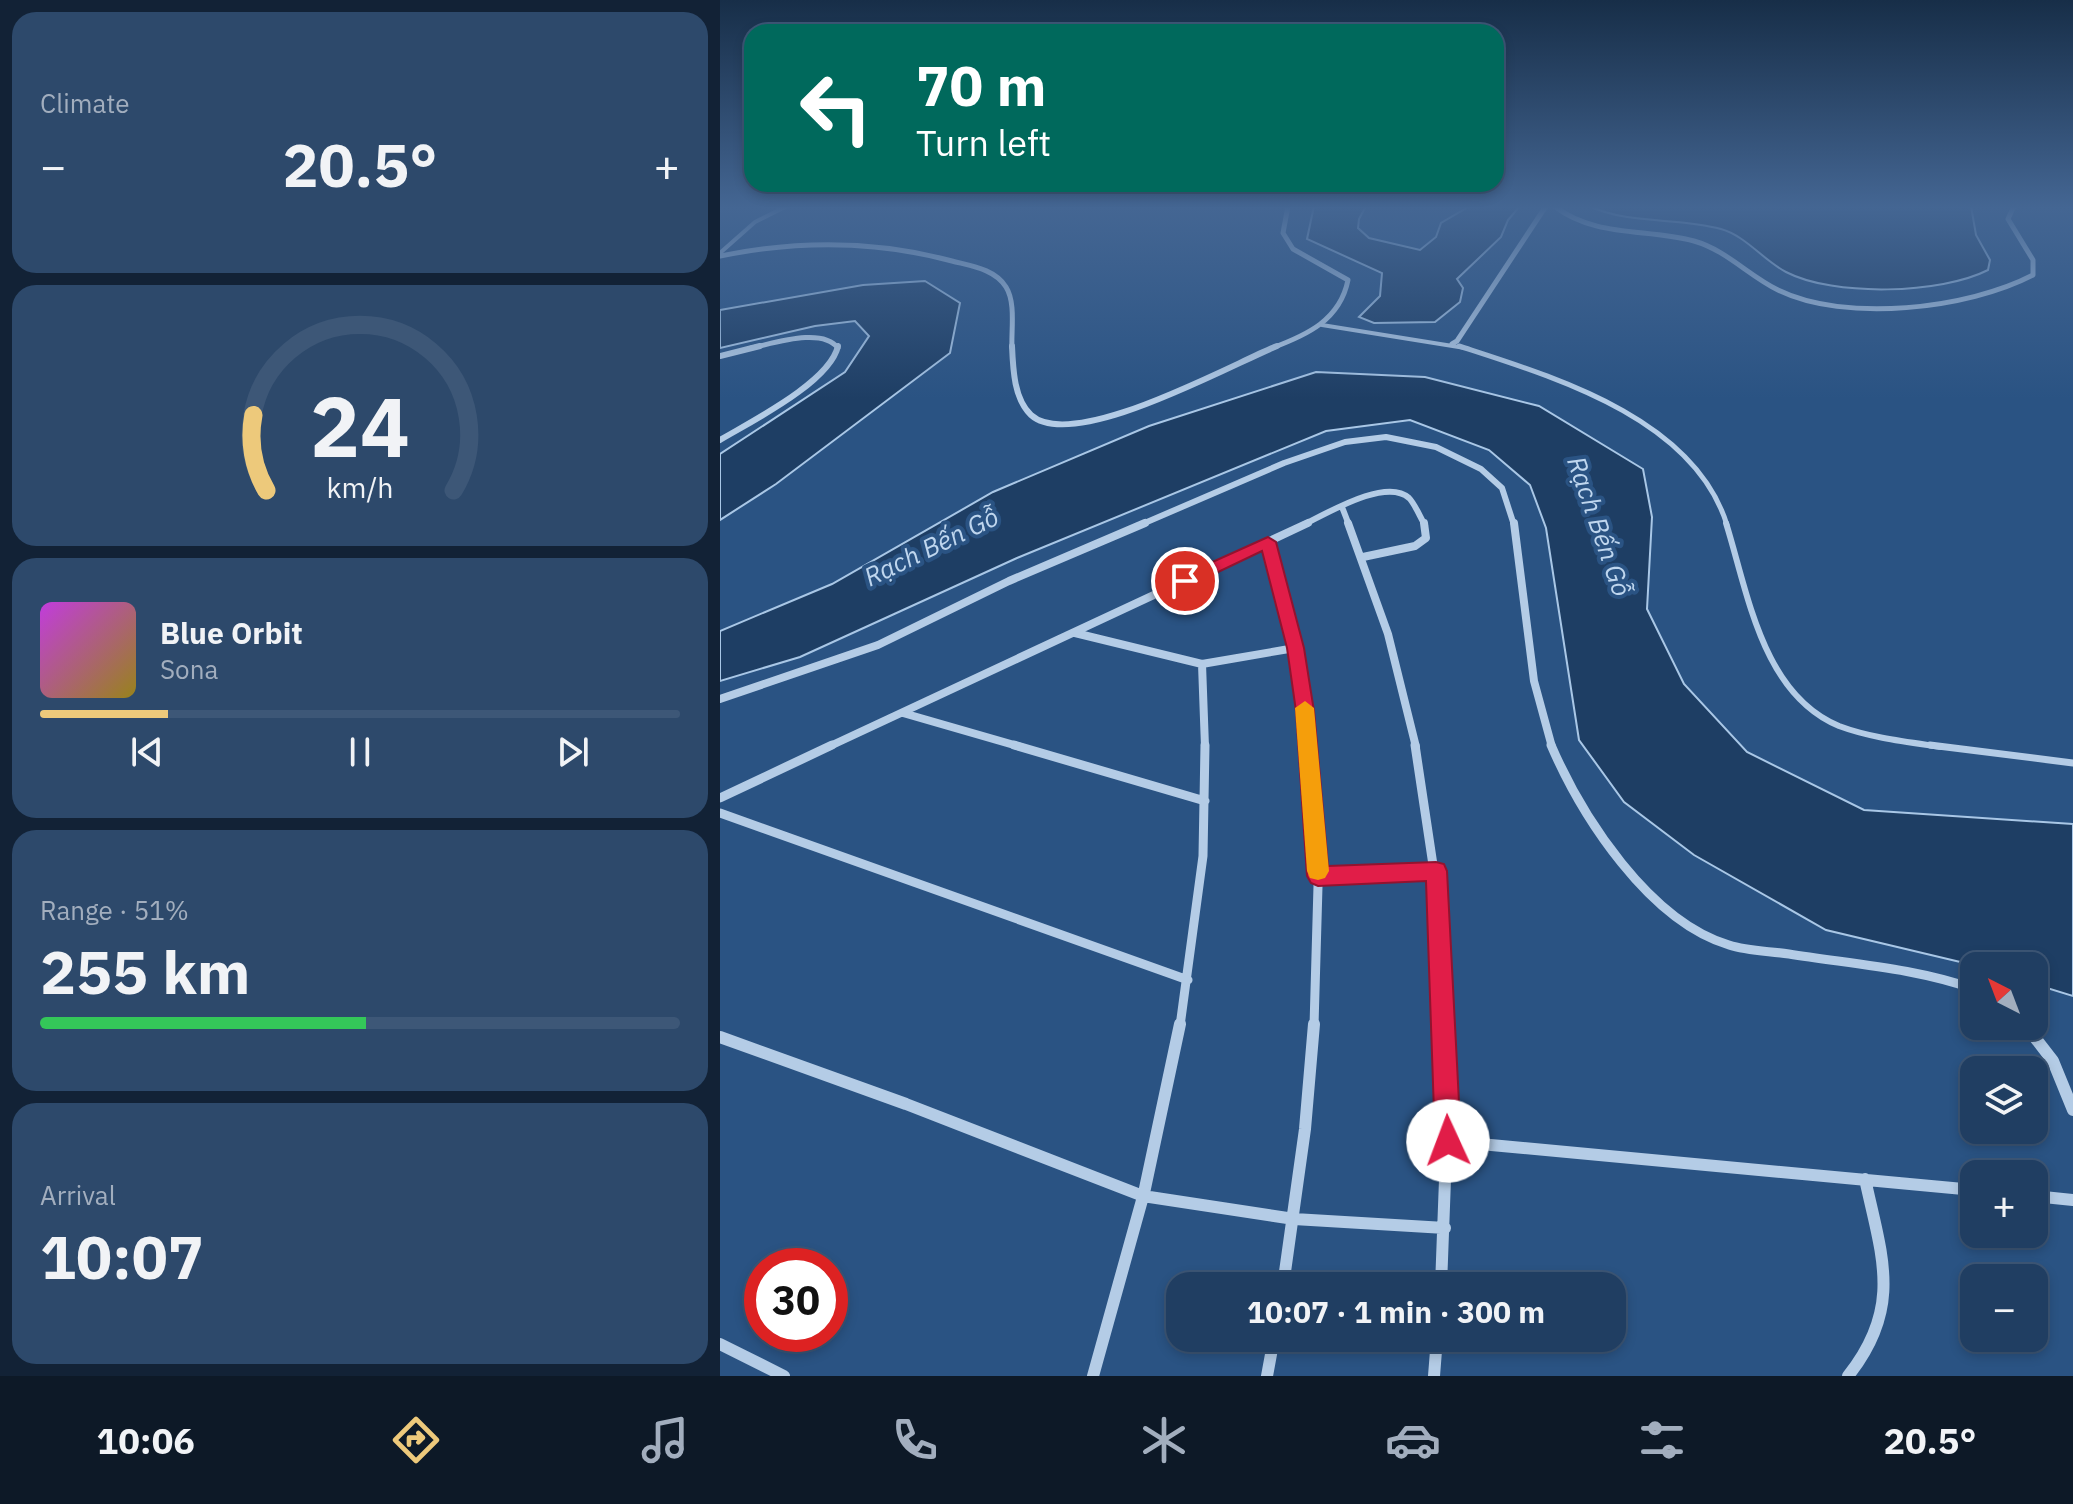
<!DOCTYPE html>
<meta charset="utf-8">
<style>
body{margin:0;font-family:"IBM Plex Sans",sans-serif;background:#2d496b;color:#f1f3f6;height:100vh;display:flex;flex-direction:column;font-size:30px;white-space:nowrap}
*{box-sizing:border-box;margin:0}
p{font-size:26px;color:#a2aebe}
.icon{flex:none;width:44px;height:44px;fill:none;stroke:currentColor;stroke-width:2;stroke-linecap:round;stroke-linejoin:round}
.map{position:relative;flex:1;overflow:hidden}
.details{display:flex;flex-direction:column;gap:12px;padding:12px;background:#122236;width:720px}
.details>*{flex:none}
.guide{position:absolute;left:24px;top:24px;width:760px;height:168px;border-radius:24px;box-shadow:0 4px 12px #0003,0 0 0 2px #3d5777;background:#00695c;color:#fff;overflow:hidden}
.needle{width:52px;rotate:318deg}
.buttons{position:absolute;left:1240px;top:952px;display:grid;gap:16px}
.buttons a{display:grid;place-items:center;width:88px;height:88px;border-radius:16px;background:#203e62;box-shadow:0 4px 12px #0003,0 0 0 2px #3d5777;font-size:40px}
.speed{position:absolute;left:24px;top:1248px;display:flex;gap:16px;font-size:40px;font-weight:700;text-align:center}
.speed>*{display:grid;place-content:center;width:104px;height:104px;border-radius:50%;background:#203e62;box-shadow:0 4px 12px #0003,0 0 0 2px #3d5777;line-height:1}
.speed .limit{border:12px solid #d22;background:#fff;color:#111}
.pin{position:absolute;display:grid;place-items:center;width:68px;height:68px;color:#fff;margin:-34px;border:4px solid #fff;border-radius:50%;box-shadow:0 2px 8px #0007}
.me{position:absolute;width:88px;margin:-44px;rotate:358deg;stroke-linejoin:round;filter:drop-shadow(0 0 6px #0008)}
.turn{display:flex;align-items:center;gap:28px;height:168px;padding:0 40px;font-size:36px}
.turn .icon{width:104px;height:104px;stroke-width:2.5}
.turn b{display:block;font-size:56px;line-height:68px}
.big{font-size:60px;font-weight:700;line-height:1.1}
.details .tile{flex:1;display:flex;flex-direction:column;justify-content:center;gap:12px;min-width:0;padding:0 28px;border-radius:24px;background:#2d496b}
.details .dial{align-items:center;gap:0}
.dial svg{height:208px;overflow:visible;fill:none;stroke:#3d5777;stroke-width:7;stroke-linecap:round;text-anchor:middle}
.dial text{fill:#f1f3f6;stroke:none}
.song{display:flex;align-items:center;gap:24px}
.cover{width:96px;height:96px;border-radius:12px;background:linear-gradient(135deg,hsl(290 70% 55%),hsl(50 70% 35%))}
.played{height:8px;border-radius:4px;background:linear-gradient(90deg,#edc97b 20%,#3d5777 20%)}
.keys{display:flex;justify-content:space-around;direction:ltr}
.heat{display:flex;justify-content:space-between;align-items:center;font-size:44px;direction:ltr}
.charge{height:12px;border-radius:6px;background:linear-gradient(90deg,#34c759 51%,#3d5777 0)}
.trip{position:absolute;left:446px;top:1272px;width:460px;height:80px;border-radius:24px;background:#203e62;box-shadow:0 4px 12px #0003,0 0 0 2px #3d5777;font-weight:700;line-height:80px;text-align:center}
.tabs{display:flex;height:128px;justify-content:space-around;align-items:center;background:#0d1927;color:#a2aebe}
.tabs .icon{width:56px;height:56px}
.tabs .selected{color:#edc97b}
.tabs b{font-size:36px;color:#f1f3f6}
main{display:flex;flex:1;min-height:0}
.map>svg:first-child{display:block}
</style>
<main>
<section class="details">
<div class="tile"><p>Climate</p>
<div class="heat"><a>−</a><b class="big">20.5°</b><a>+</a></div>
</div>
<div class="tile dial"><svg viewBox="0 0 100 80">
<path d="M14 69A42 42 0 1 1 86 69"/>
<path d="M14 69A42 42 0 0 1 9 40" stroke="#edc97b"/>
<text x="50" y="56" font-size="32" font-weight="700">24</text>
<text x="50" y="72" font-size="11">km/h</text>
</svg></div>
<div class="tile">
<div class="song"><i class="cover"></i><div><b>Blue Orbit</b><p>Sona</p></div></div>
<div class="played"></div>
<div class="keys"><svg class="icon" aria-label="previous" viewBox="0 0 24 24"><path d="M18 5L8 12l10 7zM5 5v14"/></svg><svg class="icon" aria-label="pause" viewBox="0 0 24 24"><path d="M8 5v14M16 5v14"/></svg><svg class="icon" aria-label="next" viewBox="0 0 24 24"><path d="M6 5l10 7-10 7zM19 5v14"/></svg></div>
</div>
<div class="tile"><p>Range · 51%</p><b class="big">255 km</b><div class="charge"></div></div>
<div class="tile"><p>Arrival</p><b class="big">10:07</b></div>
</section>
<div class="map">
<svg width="1353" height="1376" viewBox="0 0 1353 1376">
<rect width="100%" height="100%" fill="#2a5383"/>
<path fill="#1e3e64" stroke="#a9c7e6" stroke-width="2" d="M 594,206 L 646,206 L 639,219 L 638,228 L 649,238 L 700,250 L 716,237 L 721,223 L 750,206 L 800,206 L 788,220 L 781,237 L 737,279 L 743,288 L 740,302 L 715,322 L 654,323 L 639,317 L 660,296 L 662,273 L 587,239 Z
M 869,206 L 1251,206 L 1256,235 L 1270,260 L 1268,270 C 1221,294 1114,297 1066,272 C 1043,260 1026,236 1001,229 C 958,217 910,225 869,206 Z
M 205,281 L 240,303 L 230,353 L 56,484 L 0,520 L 0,454 L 125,372 L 149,336 L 135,321 L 95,326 L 0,348 L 0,310 L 143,285 Z
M 596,372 L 705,377 L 819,406 L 923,469 L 932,517 L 927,609 L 964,684 L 1027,752 L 1144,810 L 1353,824 L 1353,996 L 1314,984 L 1314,966 L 1257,966 L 1106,930 L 974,855 L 904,802 L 859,740 L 826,528 L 810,485 L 769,450 L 690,420 L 606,431 L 297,558 L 80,657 L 0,681 L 0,631 L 112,584 L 273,492 L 429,426 Z"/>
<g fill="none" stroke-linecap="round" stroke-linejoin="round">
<path stroke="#b4cce6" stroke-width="4" d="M 0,253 L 35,222 L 67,206
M 602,325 L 745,348"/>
<path stroke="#b4cce6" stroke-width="5" d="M 739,346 C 834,377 974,418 1007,525"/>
<path stroke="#b4cce6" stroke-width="6" d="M 1006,523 C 1028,593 1042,694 1119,726 C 1151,738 1188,742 1222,747"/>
<path stroke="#b4cce6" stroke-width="7" d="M 1210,745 L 1353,763"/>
<path stroke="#b4cce6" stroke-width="5" d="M 834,206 C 876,238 926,228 974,241 C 1006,250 1029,276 1058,290 C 1125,323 1248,309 1313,275 L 1313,260 L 1288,219 L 1294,206
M 0,256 C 79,240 154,240 232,261 C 251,266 275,269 286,287 C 296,303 291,330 292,348
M 732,344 L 737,341 L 826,206
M 31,348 C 55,343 102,327 118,348
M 552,348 C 587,335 620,320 628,280 L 573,249 L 563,233 L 568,206"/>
<path stroke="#b4cce6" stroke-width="6" d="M 292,346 C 293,369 294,399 311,415 C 353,453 510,365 557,346
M 0,356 L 40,346
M 0,440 C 32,421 110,382 118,346
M 622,507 L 629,525
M 420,525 L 564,463 L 625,442 L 666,437 L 716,447 L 761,469 L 782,488 L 794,525
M 583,525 C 606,514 666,477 689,498 C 695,504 700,517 705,525"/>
<path stroke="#b4cce6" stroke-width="8" d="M 628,523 L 668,634 L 696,747
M 794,523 L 814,681 L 832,747
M 548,542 L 575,647 L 590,747
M 643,557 L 695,546 L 706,538 L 704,523
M 355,633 L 482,664 L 575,648
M 482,664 L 485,747
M 0,699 L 158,645 L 289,581 L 425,523
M 183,713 L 301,747
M 108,747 L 588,523"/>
<path stroke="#b4cce6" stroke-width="9" d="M 294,745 L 485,801
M 590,745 L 598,886 L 594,1026
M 695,745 L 716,885 L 724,1026
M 831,745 C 862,817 929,921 1009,945 C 1027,951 1049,951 1069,954 C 1131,964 1195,968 1254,989
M 0,798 L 112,745
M 0,813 L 468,980
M 598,876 L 716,871
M 460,1026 L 483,856 L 485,745"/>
<path stroke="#b4cce6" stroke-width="12" d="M 1306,1026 L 1333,1061 L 1353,1110
M 0,1037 L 186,1104 L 423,1196 L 574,1219 L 725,1228
M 728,1141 L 1254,1190
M 1314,1196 L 1353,1200
M 563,1286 L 585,1129 L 594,1024
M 721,1286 L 726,1153 L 724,1024
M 0,1344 L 64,1376
M 373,1376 L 424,1193 L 460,1024
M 547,1376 L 554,1338
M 714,1376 L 717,1338
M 1128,1376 C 1183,1307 1162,1257 1145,1179"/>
</g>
<linearGradient id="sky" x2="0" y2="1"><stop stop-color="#172e48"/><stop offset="0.52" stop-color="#446693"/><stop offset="1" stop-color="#446693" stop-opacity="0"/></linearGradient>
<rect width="1353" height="399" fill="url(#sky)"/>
<path fill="#e11d48" stroke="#92132f" stroke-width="2" d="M 548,537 L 556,542 L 584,648 L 594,711 L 608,866 L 716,862 L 724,864 L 727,871 L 741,1141 L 738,1150 L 728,1154 L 719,1150 L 715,1141 L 706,881 L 598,886 L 591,883 L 587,876 L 576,711 L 567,648 L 542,551 L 471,585 L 459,585 L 457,581 L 459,577 Z"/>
<path fill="#f59e0b" d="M 585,701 L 594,708 L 609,871 L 605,878 L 598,880 L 590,878 L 587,871 L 575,708 Z"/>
<g text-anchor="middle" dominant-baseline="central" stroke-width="8" stroke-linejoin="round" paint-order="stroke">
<g font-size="26" font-style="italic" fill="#bfd6ee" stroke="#2a5383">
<text transform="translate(880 526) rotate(71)">Rạch Bến Gỗ</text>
<text transform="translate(211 546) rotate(-26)">Rạch Bến Gỗ</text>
</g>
</g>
</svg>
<div class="buttons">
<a><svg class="needle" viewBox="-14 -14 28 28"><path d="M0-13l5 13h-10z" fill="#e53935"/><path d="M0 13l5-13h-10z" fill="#a2aebe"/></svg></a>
<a><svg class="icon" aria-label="layers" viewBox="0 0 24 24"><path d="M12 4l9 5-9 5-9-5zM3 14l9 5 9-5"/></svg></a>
<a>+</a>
<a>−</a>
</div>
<div class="speed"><div class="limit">30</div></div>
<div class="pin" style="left:465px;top:581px;background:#d93025"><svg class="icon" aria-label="arrive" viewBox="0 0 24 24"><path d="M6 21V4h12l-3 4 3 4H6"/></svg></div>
<svg class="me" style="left:728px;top:1141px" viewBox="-20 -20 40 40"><circle r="19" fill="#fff"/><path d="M0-13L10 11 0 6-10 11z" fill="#e11d48"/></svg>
<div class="trip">10:07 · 1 min · 300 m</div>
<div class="guide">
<div class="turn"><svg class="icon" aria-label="left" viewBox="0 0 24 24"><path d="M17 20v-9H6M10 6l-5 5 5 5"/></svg><div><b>70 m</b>Turn left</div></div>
</div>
</div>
</main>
<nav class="tabs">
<b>10:06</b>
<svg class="icon selected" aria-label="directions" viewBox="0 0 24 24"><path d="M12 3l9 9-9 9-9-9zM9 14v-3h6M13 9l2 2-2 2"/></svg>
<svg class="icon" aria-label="music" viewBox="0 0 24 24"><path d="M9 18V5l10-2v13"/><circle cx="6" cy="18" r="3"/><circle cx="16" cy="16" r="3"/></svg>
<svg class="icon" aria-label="phone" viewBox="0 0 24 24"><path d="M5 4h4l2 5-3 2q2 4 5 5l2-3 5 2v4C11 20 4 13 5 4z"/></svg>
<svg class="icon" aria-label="climate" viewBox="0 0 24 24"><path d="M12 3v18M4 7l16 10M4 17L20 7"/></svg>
<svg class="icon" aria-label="car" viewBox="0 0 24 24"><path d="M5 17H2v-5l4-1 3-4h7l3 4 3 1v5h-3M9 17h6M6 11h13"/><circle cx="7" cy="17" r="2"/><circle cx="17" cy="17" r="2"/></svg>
<svg class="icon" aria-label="filters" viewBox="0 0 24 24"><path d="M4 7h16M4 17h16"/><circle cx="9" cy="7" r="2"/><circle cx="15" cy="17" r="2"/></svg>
<b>20.5°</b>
</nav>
